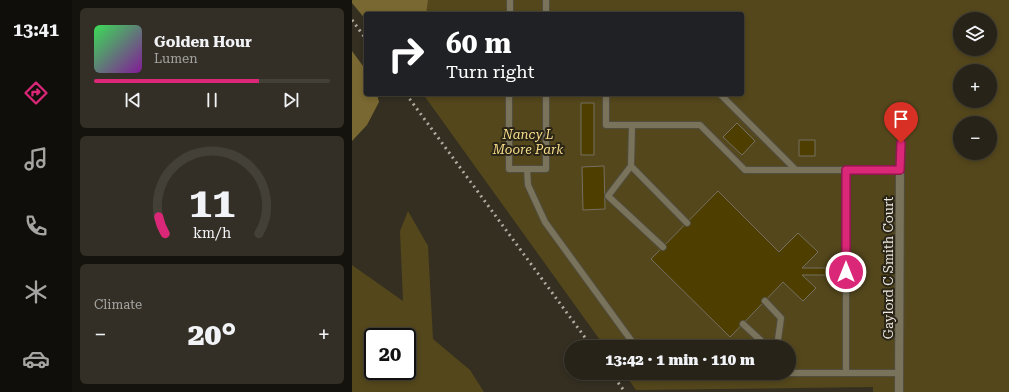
<!DOCTYPE html>
<meta charset="utf-8">
<style>
body{margin:0;font-family:"Roboto Serif",serif;background:#332f26;color:#f1f3f6;height:100vh;display:flex;flex-direction:column;font-size:15px;white-space:nowrap}
*{box-sizing:border-box;margin:0}
p{font-size:13px;color:#a4a4a2}
.icon{flex:none;width:22px;height:22px;fill:none;stroke:currentColor;stroke-width:2;stroke-linecap:round;stroke-linejoin:round}
.map{position:relative;flex:1;overflow:hidden}
.drawer{display:flex;flex-direction:column;gap:8px;padding:8px;background:#15130e;width:280px}
.drawer>*{flex:none}
.top-card{position:absolute;left:12px;top:12px;width:380px;height:84px;border-radius:4px;box-shadow:0 2px 6px #0003,0 0 0 1px #434038;background:#202124;color:#fff;overflow:hidden}
.fabs{position:absolute;left:601px;top:12px;display:grid;gap:8px}
.fabs a{display:grid;place-items:center;width:44px;height:44px;border-radius:50%;background:#272319;box-shadow:0 2px 6px #0003,0 0 0 1px #434038;font-size:20px}
.speed{position:absolute;left:12px;top:328px;display:flex;gap:8px;font-size:20px;font-weight:700;text-align:center}
.speed>*{display:grid;place-content:center;width:52px;height:52px;border-radius:50%;background:#272319;box-shadow:0 2px 6px #0003,0 0 0 1px #434038;line-height:1}
.speed .limit{border:2px solid #111;border-radius:6px;background:#fff;color:#111}
.pin{position:absolute;display:grid;place-items:center;width:34px;height:34px;color:#fff;margin:-41px -17px;border-radius:50% 50% 50% 0;rotate:-45deg;box-shadow:0 0 4px #0007}
.pin .icon{rotate:45deg}
.me{position:absolute;width:44px;margin:-22px;rotate:0deg;stroke-linejoin:round;filter:drop-shadow(0 0 3px #0008)}
.turn{display:flex;align-items:center;gap:14px;height:84px;padding:0 16px;font-size:18px}
.turn .icon{width:52px;height:52px;stroke-width:2.5}
.turn b{display:block;font-size:28px;line-height:34px}
.big{font-size:30px;font-weight:800;line-height:1.1}
.drawer .widget{flex:1;display:flex;flex-direction:column;justify-content:center;gap:6px;min-width:0;padding:0 14px;border-radius:6px;background:#332f26}
.drawer .dial{align-items:center;gap:0}
.dial svg{height:104px;overflow:visible;fill:none;stroke:#434038;stroke-width:7;stroke-linecap:round;text-anchor:middle}
.dial text{fill:#f1f3f6;stroke:none}
.song{display:flex;align-items:center;gap:12px}
.cover{width:48px;height:48px;border-radius:6px;background:linear-gradient(135deg,hsl(130 70% 55%),hsl(290 70% 35%))}
.played{height:4px;border-radius:2px;background:linear-gradient(90deg,#db2777 70%,#434038 70%)}
.keys{display:flex;justify-content:space-around;direction:ltr}
.heat{display:flex;justify-content:space-between;align-items:center;font-size:22px;direction:ltr}
.trip{position:absolute;left:212px;top:340px;width:232px;height:40px;border-radius:20px;background:#272319;box-shadow:0 2px 6px #0003,0 0 0 1px #434038;font-weight:800;line-height:40px;text-align:center}
main{display:flex;flex:1;min-height:0}
.tabs{display:flex;flex-direction:column;width:72px;justify-content:space-around;align-items:center;background:#100e0a;color:#a4a4a2}
.tabs .icon{width:28px;height:28px}
.tabs .selected{color:#db2777}
.tabs b{font-size:18px;color:#f1f3f6}
.map>svg:first-child{display:block}
</style>
<main>
<nav class="tabs">
<b>13:41</b>
<svg class="icon selected" aria-label="directions" viewBox="0 0 24 24"><path d="M12 3l9 9-9 9-9-9zM9 14v-3h6M13 9l2 2-2 2"/></svg>
<svg class="icon" aria-label="music" viewBox="0 0 24 24"><path d="M9 18V5l10-2v13"/><circle cx="6" cy="18" r="3"/><circle cx="16" cy="16" r="3"/></svg>
<svg class="icon" aria-label="phone" viewBox="0 0 24 24"><path d="M5 4h4l2 5-3 2q2 4 5 5l2-3 5 2v4C11 20 4 13 5 4z"/></svg>
<svg class="icon" aria-label="climate" viewBox="0 0 24 24"><path d="M12 3v18M4 7l16 10M4 17L20 7"/></svg>
<svg class="icon" aria-label="car" viewBox="0 0 24 24"><path d="M5 17H2v-5l4-1 3-4h7l3 4 3 1v5h-3M9 17h6M6 11h13"/><circle cx="7" cy="17" r="2"/><circle cx="17" cy="17" r="2"/></svg>
</nav>
<section class="drawer">
<div class="widget">
<div class="song"><i class="cover"></i><div><b>Golden Hour</b><p>Lumen</p></div></div>
<div class="played"></div>
<div class="keys"><svg class="icon" aria-label="previous" viewBox="0 0 24 24"><path d="M18 5L8 12l10 7zM5 5v14"/></svg><svg class="icon" aria-label="pause" viewBox="0 0 24 24"><path d="M8 5v14M16 5v14"/></svg><svg class="icon" aria-label="next" viewBox="0 0 24 24"><path d="M6 5l10 7-10 7zM19 5v14"/></svg></div>
</div>
<div class="widget dial"><svg viewBox="0 0 100 80">
<path d="M14 69A42 42 0 1 1 86 69"/>
<path d="M14 69A42 42 0 0 1 9 56" stroke="#db2777"/>
<text x="50" y="56" font-size="32" font-weight="700">11</text>
<text x="50" y="72" font-size="11">km/h</text>
</svg></div>
<div class="widget"><p>Climate</p>
<div class="heat"><a>−</a><b class="big">20°</b><a>+</a></div>
</div>
</section>
<div class="map">
<svg width="657" height="392" viewBox="0 0 657 392">
<rect width="100%" height="100%" fill="#342f21"/>
<path fill="#54471c" fill-rule="evenodd" d="M 3,0 L 657,0 L 657,392 L 521,392 L 521,387 L 284,390 L 272,373 L 437,373 L 437,347 L 253,347 L 71,94 L 390,94 L 390,14 L 14,14 ZM 608,19 L 638,19 L 638,49 L 608,49 ZM 608,71 L 638,71 L 638,101 L 608,101 ZM 608,123 L 638,123 L 638,153 L 608,153 Z
M 56,211 L 76,246 L 81,339 L 118,370 L 132,392 L 0,392 L 0,265 L 51,301 L 48,231 ZM 21,337 L 55,337 L 55,371 L 21,371 Z"/>
<path fill="#796831" d="M 0,0 L 76,0 L 74,14 L 14,14 L 14,20 L 0,3 Z
M 0,51 L 14,70 L 14,94 L 25,94 L 27,102 L 15,125 L 0,141 Z"/>
<path fill="#4e3e00" stroke="#757060" d="M 229,103 L 242,103 L 242,155 L 229,155 Z
M 385,123 L 403,141 L 390,155 L 371,137 Z
M 447,140 L 463,140 L 463,156 L 447,156 Z
M 252,166 L 253,209 L 231,210 L 230,167 Z
M 366,191 L 427,252 L 446,233 L 466,252 L 450,268 L 474,268 L 474,275 L 450,275 L 464,288 L 451,301 L 431,282 L 378,337 L 299,259 Z"/>
<g fill="none" stroke-linecap="round" stroke-linejoin="round">
<defs>
<path id="service" d="M 158,14 L 158,0
M 194,14 L 194,0
M 157,94 L 157,169 L 194,169 L 194,94
M 254,94 L 254,125 L 348,125 L 393,170 L 444,170
M 368,94 L 444,170 L 494,170
M 279,166 L 280,125
M 175,169 L 176,185 L 193,222 L 284,347
M 311,247 L 256,196 L 279,166 L 335,223
M 413,301 L 429,318 L 425,347
M 391,324 L 416,347
M 324,373 L 547,373
M 494,373 L 494,170 L 548,170"/>
<path id="minor" d="M 547,392 L 548,170 L 549,143"/>
</defs>
<use href="#service" stroke="#514d3f" stroke-width="8"/>
<use href="#minor" stroke="#514d3f" stroke-width="10"/>
<use href="#service" stroke="#7a735c" stroke-width="6"/>
<use href="#minor" stroke="#7a735c" stroke-width="8"/>
<path stroke="#b0aca2" stroke-width="3" stroke-dasharray="2 4" stroke-linecap="butt" d="M 0,20 L 14,39
M 54,94 L 240,347
M 259,373 L 273,392"/>
</g>
<g fill="none" stroke-linecap="round" stroke-linejoin="round">
<defs>
<path id="route" d="M 494,272 L 494,170 L 548,170 L 549,143"/>
</defs>
<use href="#route" stroke="#8e194d" stroke-width="10"/>
<use href="#route" stroke="#db2777" stroke-width="7"/>
</g>
<g text-anchor="middle" dominant-baseline="central" stroke-width="4" stroke-linejoin="round" paint-order="stroke">
<g font-size="13" font-style="italic" fill="#f7dd8a" stroke="#2a2517">
<text x="176" y="134">Nancy L<tspan x="176" dy="15">Moore Park</tspan></text>
</g>
<g font-size="13" fill="#ebe8df" stroke="#2a2517">
<text transform="translate(536 268) rotate(-90)">Gaylord C Smith Court</text>
</g>
</g>
</svg>
<div class="fabs">
<a><svg class="icon" aria-label="layers" viewBox="0 0 24 24"><path d="M12 4l9 5-9 5-9-5zM3 14l9 5 9-5"/></svg></a>
<a>+</a>
<a>−</a>
</div>
<div class="speed"><div class="limit">20</div></div>
<div class="pin" style="left:549px;top:143px;background:#d93025"><svg class="icon" aria-label="arrive" viewBox="0 0 24 24"><path d="M6 21V4h12l-3 4 3 4H6"/></svg></div>
<svg class="me" style="left:494px;top:272px" viewBox="-20 -20 40 40"><circle r="17" fill="#db2777" stroke="#fff" stroke-width="3"/><path d="M0-11L8 9 0 5-8 9z" fill="#fff"/></svg>
<div class="trip">13:42 · 1 min · 110 m</div>
<div class="top-card">
<div class="turn"><svg class="icon" aria-label="right" viewBox="0 0 24 24"><path d="M7 20v-9h11M14 6l5 5-5 5"/></svg><div><b>60 m</b>Turn right</div></div>
</div>
</div>
</main>
